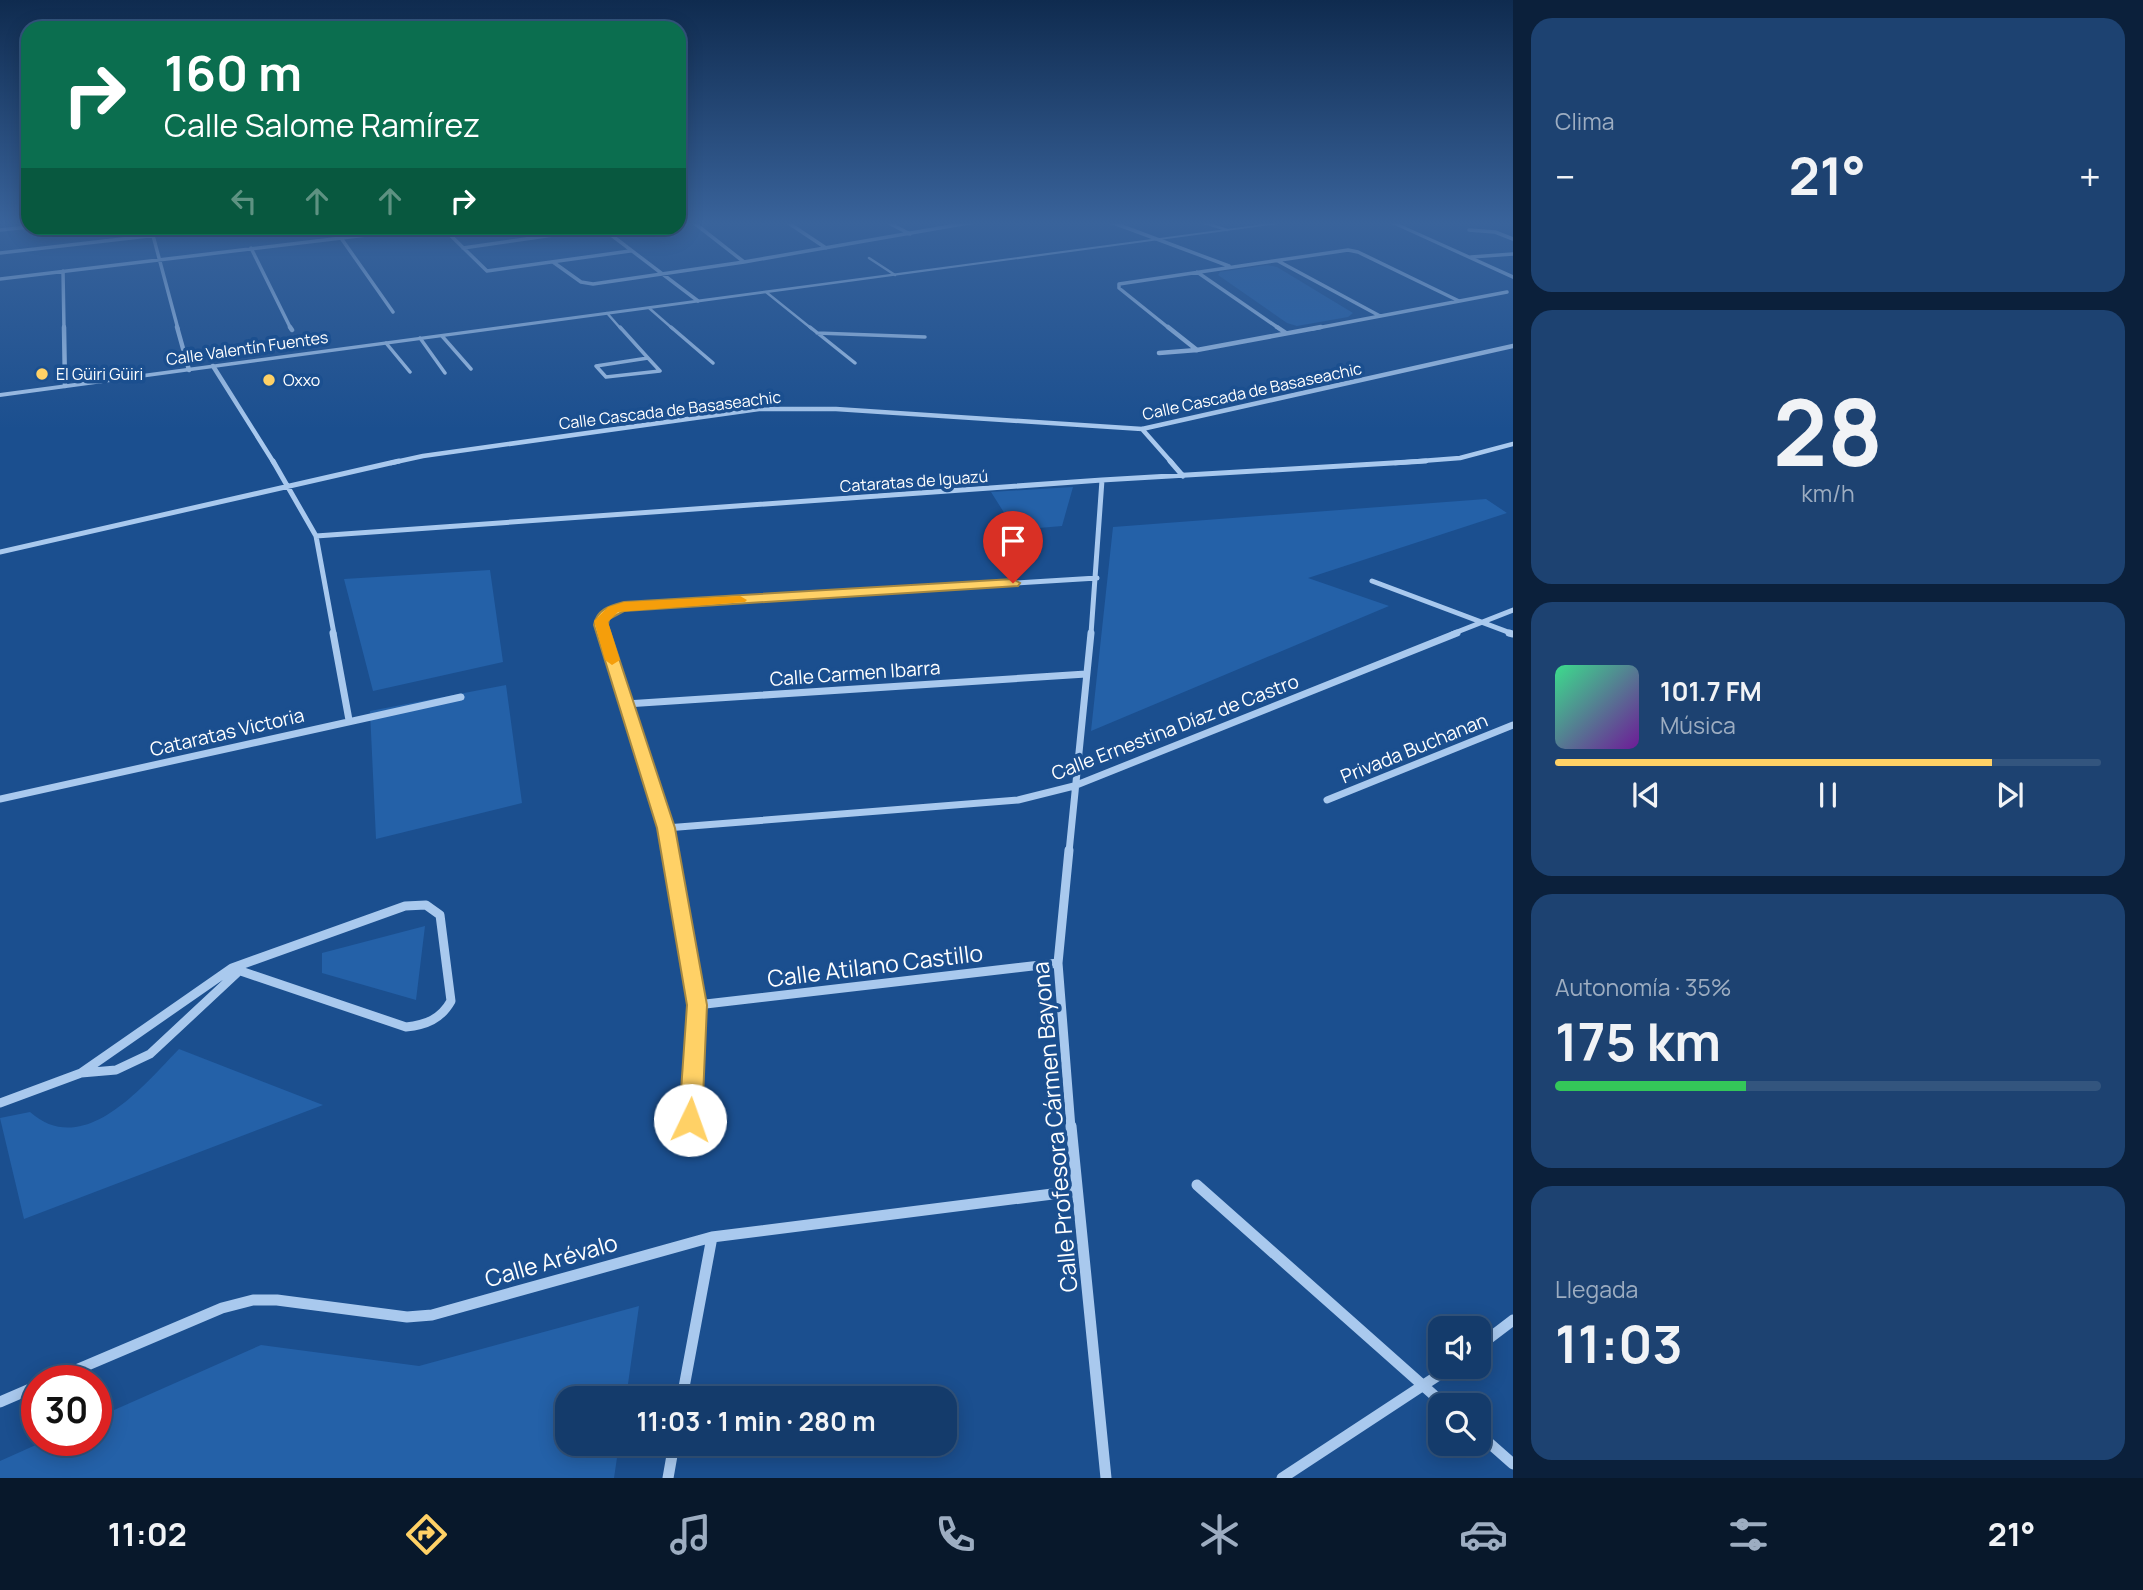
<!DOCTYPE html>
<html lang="es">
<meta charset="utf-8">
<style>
body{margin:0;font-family:Manrope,sans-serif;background:#1d4271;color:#f1f3f6;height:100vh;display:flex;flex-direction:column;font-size:26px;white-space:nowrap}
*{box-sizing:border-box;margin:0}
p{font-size:23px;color:#9dadc1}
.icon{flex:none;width:38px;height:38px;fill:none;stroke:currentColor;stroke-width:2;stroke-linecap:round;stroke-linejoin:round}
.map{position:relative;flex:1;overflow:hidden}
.drawer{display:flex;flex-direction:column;gap:18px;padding:18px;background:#0b203b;width:630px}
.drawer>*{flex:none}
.guide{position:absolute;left:21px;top:21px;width:665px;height:214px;border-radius:21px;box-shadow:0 4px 18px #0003,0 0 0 2px #33557e;background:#0b6e4f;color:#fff;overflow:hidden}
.buttons{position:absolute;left:1428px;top:1316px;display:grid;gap:14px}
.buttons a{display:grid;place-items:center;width:63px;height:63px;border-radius:14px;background:#143b6b;box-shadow:0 4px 18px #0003,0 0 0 2px #33557e;font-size:35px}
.speed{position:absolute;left:21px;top:1365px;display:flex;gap:14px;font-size:35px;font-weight:700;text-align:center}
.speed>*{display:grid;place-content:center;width:91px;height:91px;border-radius:50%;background:#143b6b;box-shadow:0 4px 18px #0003,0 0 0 2px #33557e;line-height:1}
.speed .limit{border:10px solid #d22;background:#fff;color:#111}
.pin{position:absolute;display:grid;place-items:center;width:60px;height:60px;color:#fff;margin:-72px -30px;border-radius:50% 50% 50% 0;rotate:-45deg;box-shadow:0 0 7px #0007}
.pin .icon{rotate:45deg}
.me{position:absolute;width:77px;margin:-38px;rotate:3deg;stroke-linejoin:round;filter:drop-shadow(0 0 5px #0008)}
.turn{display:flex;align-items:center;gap:24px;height:147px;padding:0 28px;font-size:32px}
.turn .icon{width:91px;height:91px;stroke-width:2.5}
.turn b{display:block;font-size:49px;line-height:60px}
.lanes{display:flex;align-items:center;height:66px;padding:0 28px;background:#0003;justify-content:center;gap:35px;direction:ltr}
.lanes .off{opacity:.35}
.big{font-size:52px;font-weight:700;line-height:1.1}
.drawer .widget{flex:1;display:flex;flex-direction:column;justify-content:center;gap:10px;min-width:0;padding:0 24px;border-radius:21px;background:#1d4271}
.drawer .dial{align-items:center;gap:0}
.dial b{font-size:91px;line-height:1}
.song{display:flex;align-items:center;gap:21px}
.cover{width:84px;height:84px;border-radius:10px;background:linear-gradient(135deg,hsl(150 70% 55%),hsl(280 70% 35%))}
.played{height:7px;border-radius:4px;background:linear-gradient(90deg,#ffd166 80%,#33557e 80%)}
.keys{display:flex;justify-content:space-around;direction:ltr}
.heat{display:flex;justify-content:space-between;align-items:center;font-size:38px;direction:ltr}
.charge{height:10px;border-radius:5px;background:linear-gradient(90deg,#34c759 35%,#33557e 0)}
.trip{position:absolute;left:555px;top:1386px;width:402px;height:70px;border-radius:21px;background:#143b6b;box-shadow:0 4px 18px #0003,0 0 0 2px #33557e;font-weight:700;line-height:70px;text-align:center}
.tab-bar{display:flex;height:112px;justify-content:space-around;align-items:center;background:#08182b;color:#9dadc1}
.tab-bar .icon{width:49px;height:49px}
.tab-bar .selected{color:#ffd166}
.tab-bar b{font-size:32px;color:#f1f3f6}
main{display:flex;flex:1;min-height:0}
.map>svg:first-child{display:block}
</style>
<main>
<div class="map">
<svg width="1513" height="1478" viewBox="0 0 1513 1478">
<rect width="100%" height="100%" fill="#1b4f8f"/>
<path fill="#2461a8" d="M 1267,265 L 1277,267 L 1353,313 L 1348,317 L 1297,326 L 1287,323 L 1218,275 L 1220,272 Z
M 1073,487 L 1062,526 L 1015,530 L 991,492 Z
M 1486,499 L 1507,513 L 1308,578 L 1389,606 L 1091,731 L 1113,527 Z
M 490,570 L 503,662 L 373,691 L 344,579 Z
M 506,685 L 522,803 L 376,839 L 370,711 Z
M 425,926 L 416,1000 L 322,973 L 322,953 Z
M 179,1049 L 323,1105 L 24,1219 L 0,1118 L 30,1112 C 84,1160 144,1085 179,1049 Z
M 639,1306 L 626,1398 L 567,1398 L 567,1444 L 619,1444 L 614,1478 L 0,1478 L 0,1461 L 47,1440 L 96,1440 L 96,1418 L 261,1345 L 419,1366 Z"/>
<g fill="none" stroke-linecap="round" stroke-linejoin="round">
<path stroke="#a9c9ee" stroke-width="2.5" d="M 1202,222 L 1227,230
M 869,258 L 895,275
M 766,292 L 812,329
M 649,308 L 673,329
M 607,313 L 621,329"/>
<path stroke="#a9c9ee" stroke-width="3.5" d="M 620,327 L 648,358
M 671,327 L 713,363
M 810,327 L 855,363
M 817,333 L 925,337
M 442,336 L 471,369
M 420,338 L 445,373
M 386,343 L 410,372
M 648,358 L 660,371 L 606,377 L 596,366 Z"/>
<path stroke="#a9c9ee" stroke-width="3.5" d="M 693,222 L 744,262
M 787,222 L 826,248
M 887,222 L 910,234
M 1111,222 L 1229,266
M 151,228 L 178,329
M 334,228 L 337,232
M 443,228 L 487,271 L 630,251
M 602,228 L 698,301
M 0,230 L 28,227
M 1469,230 L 1495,232 L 1513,239
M 341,238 L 393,312
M 251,248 L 291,329
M 463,248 L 602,228
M 0,253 L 218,228
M 1471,257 L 1513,254
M 1278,261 L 1380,316
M 553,262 L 581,282 L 593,284 L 744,262 L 974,222
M 63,271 L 64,329
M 1197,272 L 1280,329
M 0,279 L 425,228
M 1170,329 L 1119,288 L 1119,284 L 1348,250 L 1358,252 L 1459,301
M 1312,329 L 1507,292"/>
<path stroke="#a9c9ee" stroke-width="4.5" d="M 64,327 L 65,386
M 177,327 L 189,370
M 290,327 L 292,330
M 1168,327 L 1197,350
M 1277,327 L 1286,333
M 1159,353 L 1197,350 L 1321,327
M 213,366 L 274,463
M 1142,429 L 1172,463
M 391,463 L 423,456 L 759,409 L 836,409 L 1142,429 L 1513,346
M 1395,463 L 1460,458 L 1513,444"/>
<path stroke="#a9c9ee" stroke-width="5" d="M 273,461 L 316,536 L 334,634
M 1170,461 L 1183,476
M 316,536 L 1102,480 L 1426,461
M 0,552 L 399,461
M 1372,581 L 1513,634
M 604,634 L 601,625 L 603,617 L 624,607 L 1097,578
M 1091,634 L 1102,480
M 1452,634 L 1513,610"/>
<path stroke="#a9c9ee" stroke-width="7" d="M 333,633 L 349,720
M 603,633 L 666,828 L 670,852
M 1509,633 L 1513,634
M 626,704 L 1086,674
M 0,799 L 461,697
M 1327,800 L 1513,725
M 666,828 L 1018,800 L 1074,786 L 1457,633
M 1069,852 L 1091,633"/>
<path stroke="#a9c9ee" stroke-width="9" d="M 670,850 L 697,1005 L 690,1120
M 1069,850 L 1058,963 L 1071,1128
M 426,905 L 440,915 L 451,1001 C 441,1019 426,1025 406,1027 L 232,968 L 405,906 Z
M 697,1005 L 1058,963
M 81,1073 L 116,1070 L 150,1054 L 239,971
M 0,1103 L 81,1073 L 232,968"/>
<path stroke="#a9c9ee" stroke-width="11" d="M 1071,1126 L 1106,1478
M 1197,1185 L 1445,1405
M 1479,1346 L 1513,1320
M 50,1381 L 222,1308 L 253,1300 L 277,1300 L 407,1317 L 432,1315 L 712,1237 L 1076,1191
M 682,1398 L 712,1237
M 0,1402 L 37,1386
M 1479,1434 L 1513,1464
M 668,1478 L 674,1444
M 1282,1478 L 1451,1367"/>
<path fill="#a9c9ee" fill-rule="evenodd" d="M 1279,222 L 1292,222 L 0,397 L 0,393 Z
M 1388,222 L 1395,222 L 1513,275 L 1513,279 Z"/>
</g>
<linearGradient id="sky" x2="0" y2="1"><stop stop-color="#0f2b4f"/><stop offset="0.52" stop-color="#39639b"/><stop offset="1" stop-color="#39639b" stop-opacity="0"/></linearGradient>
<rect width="1513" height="429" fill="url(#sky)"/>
<path fill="#ffd166" stroke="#a68842" stroke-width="2" d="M 1013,579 L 1020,583 L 1018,586 L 624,611 L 609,619 L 608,625 L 675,828 L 707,1005 L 702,1120 L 698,1127 L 690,1130 L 682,1127 L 679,1120 L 687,1005 L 657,828 L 594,625 C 597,609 610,606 624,602 Z"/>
<path fill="#f59e0b" d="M 740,596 L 747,600 L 745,602 L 618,612 L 608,622 L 620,660 L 612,665 L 605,660 L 594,621 L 608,607 L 624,602 Z"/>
<g fill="#ffd166" stroke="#1b4f8f" stroke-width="2.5">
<circle cx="42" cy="374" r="7"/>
<circle cx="269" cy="380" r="7"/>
</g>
<g text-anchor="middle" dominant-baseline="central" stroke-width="7" stroke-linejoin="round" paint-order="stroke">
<g font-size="16" fill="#fff" stroke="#1b4f8f">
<text transform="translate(247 348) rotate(-8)">Calle Valentín Fuentes</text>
<text transform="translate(1252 391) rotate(-12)">Calle Cascada de Basaseachic</text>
<text transform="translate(670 410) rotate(-7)">Calle Cascada de Basaseachic</text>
<text transform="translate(914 481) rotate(-4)">Cataratas de Iguazú</text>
</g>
<g font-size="16" fill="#fff" stroke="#1b4f8f" text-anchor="start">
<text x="56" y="374">El Güiri Güiri</text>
<text x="283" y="380">Oxxo</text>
</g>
<g font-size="19" fill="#fff" stroke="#1b4f8f">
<text transform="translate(855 673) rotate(-4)">Calle Carmen Ibarra</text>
<text transform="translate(1175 727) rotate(-21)">Calle Ernestina Díaz de Castro</text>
<text transform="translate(227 732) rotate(-13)">Cataratas Victoria</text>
<text transform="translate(1414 748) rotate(-22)">Privada Buchanan</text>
</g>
<g font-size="23" fill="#fff" stroke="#1b4f8f">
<text transform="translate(875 965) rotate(-7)">Calle Atilano Castillo</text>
<text transform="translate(1054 1127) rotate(-95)">Calle Profesora Cármen Bayona</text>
<text transform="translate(551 1260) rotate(-16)">Calle Arévalo</text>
</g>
</g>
</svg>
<div class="buttons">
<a><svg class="icon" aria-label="sound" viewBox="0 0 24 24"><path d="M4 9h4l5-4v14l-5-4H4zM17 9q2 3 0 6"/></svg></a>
<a><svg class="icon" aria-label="search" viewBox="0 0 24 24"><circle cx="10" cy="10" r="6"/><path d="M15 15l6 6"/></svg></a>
</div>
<div class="speed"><div class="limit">30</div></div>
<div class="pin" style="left:1013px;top:583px;background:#d93025"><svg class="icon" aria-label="arrive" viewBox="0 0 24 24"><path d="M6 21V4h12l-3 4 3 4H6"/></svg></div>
<svg class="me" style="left:690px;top:1120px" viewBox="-20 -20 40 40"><circle r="19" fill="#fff"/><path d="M0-13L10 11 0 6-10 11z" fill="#ffd166"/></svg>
<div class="trip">11:03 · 1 min · 280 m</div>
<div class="guide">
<div class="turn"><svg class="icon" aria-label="right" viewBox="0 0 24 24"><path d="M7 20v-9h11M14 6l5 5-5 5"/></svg><div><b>160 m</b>Calle Salome Ramírez</div></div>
<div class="lanes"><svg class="icon off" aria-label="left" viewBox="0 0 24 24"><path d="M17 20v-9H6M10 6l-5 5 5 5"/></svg><svg class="icon off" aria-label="ahead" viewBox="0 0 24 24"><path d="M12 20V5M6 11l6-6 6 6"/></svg><svg class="icon off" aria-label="ahead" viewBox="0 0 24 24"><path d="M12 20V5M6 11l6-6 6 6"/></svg><svg class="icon" aria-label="right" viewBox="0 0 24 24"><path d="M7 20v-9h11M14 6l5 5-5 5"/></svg></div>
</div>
</div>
<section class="drawer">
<div class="widget"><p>Clima</p>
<div class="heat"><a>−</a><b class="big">21°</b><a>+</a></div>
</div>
<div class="widget dial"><b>28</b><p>km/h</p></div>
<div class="widget">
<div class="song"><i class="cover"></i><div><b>101.7 FM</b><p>Música</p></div></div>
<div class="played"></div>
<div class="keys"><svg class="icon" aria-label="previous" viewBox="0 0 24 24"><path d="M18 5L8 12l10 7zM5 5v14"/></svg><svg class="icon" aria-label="pause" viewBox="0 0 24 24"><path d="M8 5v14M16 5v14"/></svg><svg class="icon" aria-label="next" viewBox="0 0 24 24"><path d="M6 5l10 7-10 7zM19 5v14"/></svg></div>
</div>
<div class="widget"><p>Autonomía · 35%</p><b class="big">175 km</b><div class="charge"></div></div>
<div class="widget"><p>Llegada</p><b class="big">11:03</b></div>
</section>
</main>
<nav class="tab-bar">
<b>11:02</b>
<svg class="icon selected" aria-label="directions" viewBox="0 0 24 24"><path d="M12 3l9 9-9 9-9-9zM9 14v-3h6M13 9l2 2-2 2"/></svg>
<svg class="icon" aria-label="music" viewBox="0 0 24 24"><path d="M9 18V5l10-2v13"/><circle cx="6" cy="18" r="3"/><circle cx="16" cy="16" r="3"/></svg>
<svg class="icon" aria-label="phone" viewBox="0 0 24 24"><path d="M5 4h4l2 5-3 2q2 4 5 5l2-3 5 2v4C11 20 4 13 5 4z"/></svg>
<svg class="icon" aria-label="climate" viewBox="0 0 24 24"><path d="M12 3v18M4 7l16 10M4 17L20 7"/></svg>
<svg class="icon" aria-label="car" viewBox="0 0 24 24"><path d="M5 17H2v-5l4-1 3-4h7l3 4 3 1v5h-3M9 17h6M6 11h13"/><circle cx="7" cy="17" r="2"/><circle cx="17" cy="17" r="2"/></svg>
<svg class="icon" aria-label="filters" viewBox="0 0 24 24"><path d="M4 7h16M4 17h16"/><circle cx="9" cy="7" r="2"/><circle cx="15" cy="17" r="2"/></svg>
<b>21°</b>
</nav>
